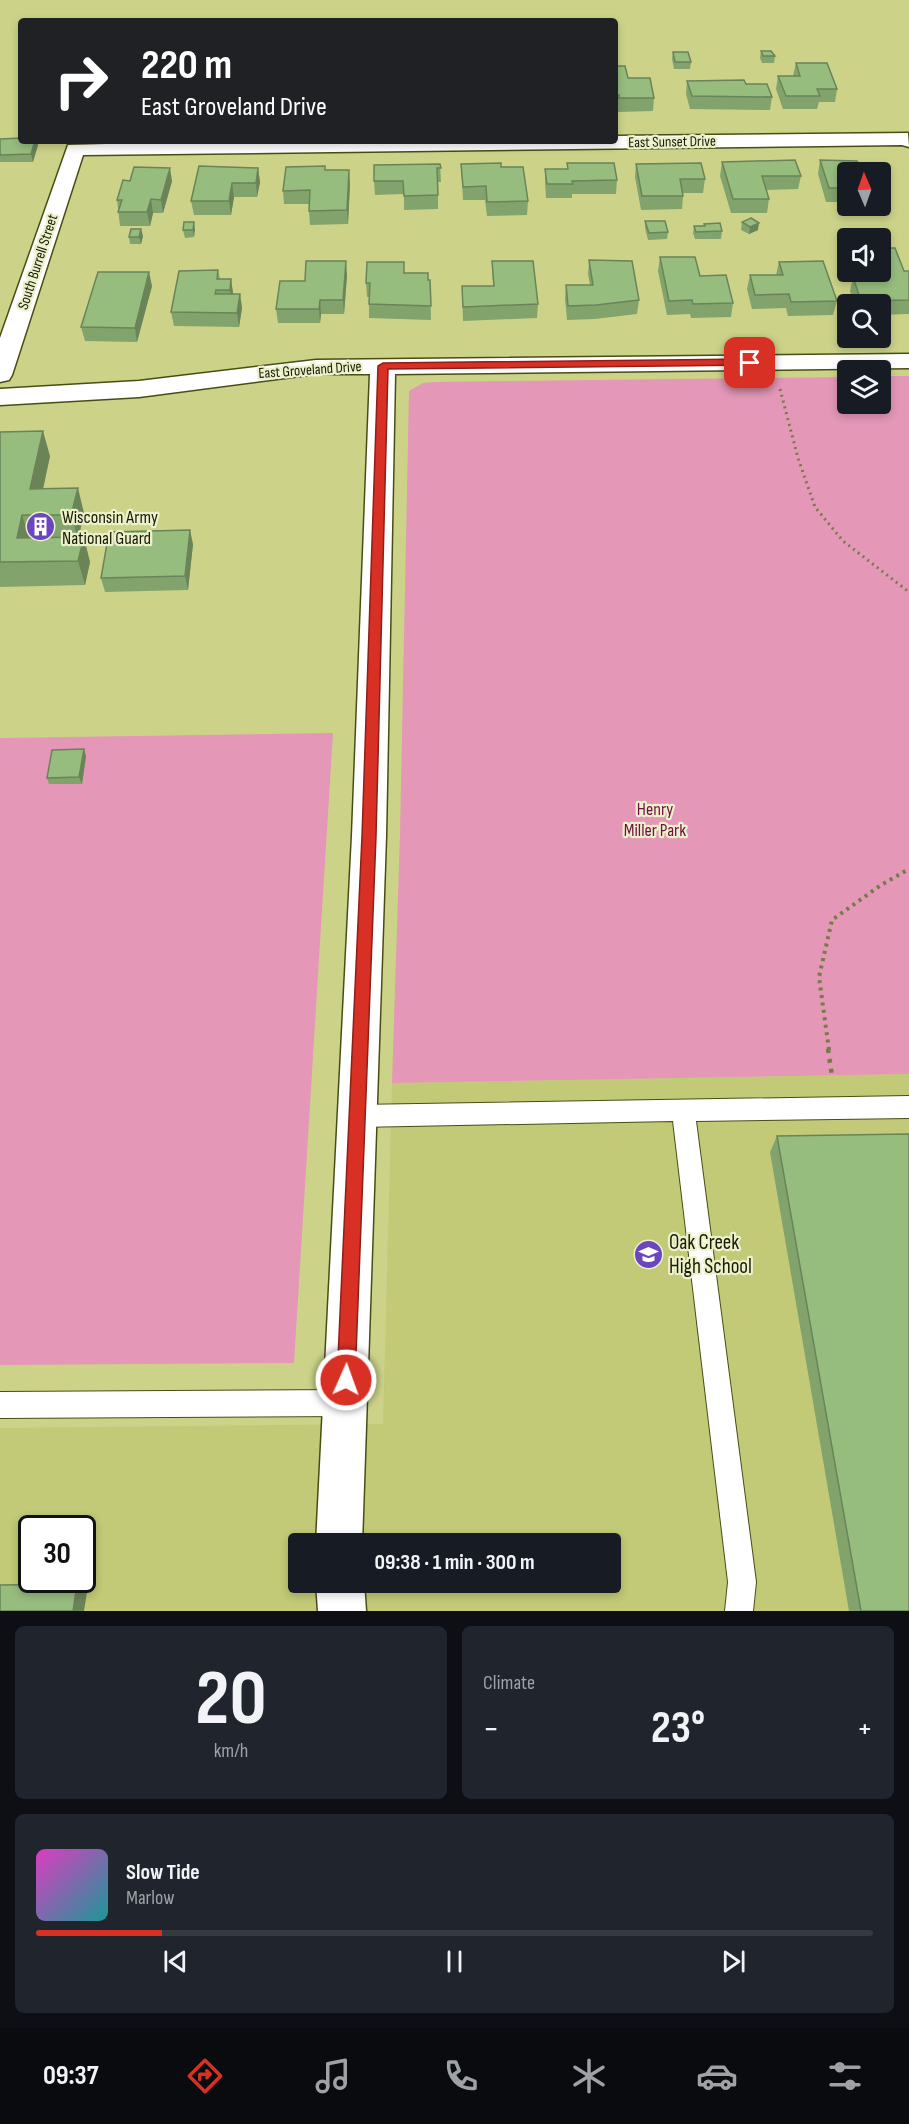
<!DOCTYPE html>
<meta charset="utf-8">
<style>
body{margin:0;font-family:"Sofia Sans Condensed",sans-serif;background:#20242c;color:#f1f3f6;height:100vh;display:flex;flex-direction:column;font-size:22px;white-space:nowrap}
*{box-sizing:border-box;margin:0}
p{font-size:20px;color:#9ea1a6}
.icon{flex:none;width:33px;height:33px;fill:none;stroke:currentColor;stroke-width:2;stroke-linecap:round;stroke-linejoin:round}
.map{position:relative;height:1611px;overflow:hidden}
.drawer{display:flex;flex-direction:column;gap:15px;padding:15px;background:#0d0f14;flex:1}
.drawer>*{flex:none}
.top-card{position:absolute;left:18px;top:18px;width:600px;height:126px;border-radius:6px;box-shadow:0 3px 9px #0003;background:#202124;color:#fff;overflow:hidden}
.needle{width:39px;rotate:358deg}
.fabs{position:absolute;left:837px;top:162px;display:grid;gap:12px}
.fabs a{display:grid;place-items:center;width:54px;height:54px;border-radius:6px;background:#171b24;box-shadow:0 3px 9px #0003;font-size:30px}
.speed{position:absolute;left:18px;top:1515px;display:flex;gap:12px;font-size:30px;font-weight:700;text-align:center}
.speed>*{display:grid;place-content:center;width:78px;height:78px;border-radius:50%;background:#171b24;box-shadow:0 3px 9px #0003;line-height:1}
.speed .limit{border:3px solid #111;border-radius:9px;background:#fff;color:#111}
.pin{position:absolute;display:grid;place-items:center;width:51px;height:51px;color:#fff;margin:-26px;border-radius:12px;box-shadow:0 3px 9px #0006}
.me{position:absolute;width:66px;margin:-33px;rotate:2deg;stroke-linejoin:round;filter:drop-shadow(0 0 4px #0008)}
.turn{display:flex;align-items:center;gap:21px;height:126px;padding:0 24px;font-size:27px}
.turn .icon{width:78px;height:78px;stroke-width:2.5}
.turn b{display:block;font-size:42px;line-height:51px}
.big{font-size:45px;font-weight:700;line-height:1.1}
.drawer .card{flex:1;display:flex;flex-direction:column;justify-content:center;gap:9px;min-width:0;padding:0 21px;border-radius:9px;background:#20242c}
.drawer .dial{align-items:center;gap:0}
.dial b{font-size:78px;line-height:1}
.song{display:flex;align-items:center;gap:18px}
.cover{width:72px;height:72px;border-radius:9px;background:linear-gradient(135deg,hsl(310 70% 55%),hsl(180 70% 35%))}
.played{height:6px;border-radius:3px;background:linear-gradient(90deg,#d93025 15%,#363941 15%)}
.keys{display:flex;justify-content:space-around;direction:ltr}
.heat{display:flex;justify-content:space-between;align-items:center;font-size:33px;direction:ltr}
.drawer .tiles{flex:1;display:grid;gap:15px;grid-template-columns:1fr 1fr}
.card:last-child{grid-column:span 2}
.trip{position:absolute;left:288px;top:1533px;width:333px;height:60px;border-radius:6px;background:#171b24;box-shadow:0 3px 9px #0003;font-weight:700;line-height:60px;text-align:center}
.tab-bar{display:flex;height:96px;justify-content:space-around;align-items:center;background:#090b0e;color:#9ea1a6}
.tab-bar .icon{width:42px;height:42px}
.tab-bar .active{color:#d93025}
.tab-bar b{font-size:27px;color:#f1f3f6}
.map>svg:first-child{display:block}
</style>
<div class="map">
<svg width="909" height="1611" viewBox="0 0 909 1611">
<rect width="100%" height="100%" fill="#ccd389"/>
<path fill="#c2ca77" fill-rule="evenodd" d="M 909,1074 L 909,1611 L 0,1611 L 0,1428 L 383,1424 L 392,1083 ZM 32,1528 L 82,1528 L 82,1580 L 32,1580 ZM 298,1544 L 610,1544 L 610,1582 L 298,1582 Z"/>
<path fill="#e497b7" d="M 881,376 L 909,376 L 909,1074 L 392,1083 L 400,834 L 409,391 L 423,383 L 435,382 L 847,377 L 848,404 L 880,404 Z
M 333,733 L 294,1363 L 0,1365 L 0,738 Z"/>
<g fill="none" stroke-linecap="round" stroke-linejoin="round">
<defs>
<path id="lane" d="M 909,1096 L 909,1118 L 696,1121 L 756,1582 L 753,1611 L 725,1611 L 728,1582 L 673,1121 L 357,1127 L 349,1124 L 346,1116 L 349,1108 L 357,1105 Z
M 345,1390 L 354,1394 L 358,1403 L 354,1412 L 345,1416 L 0,1418 L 0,1392 Z"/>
<path id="street" d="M 908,133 L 909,147 L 902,145 L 83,155 L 12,375 L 9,380 L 0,382 L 0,338 L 68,145 L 221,141 L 615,141 L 615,136 Z
M 909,354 L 909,368 L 395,374 L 386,836 L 362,1544 L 316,1544 L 352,836 L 370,374 L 316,374 L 139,397 L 0,405 L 0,389 L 139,381 L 316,360 Z
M 316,1582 L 364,1582 L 366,1611 L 318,1611 Z"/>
</defs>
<use href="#lane" stroke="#494d14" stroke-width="2"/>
<use href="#street" stroke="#494d14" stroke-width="3"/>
<path stroke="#777b48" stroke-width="3" stroke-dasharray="2 4" stroke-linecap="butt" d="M 780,389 L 798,458 L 815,507 L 843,541 L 909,592"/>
<path stroke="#777b48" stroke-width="4" stroke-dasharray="3 4.5" stroke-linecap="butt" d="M 829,1050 L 819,977 L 832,920 L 881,885 L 909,869"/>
<path stroke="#777b48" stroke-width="4.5" stroke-dasharray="4 6" stroke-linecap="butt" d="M 828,1049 L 832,1076"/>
<use href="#lane" fill="#fff" fill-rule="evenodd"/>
<use href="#street" fill="#fff" fill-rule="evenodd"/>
</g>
<path fill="#82a36c" d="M 761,51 L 775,56 L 774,63 L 762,63 L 760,58 Z
M 673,52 L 691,62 L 690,69 L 674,69 L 672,59 Z
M 796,63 L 837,89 L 835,102 L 819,102 L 817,109 L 783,109 L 776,89 L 778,76 L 793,76 Z
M 615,66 L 628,78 L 654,98 L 653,111 L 618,112 L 617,108 L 615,108 Z
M 687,81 L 746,84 L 772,97 L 770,110 L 690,109 L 686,94 Z
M 0,139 L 38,145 L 33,162 L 0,162 Z
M 820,160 L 848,172 L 848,206 L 878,206 L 875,216 L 842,216 L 837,202 L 826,202 L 818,174 Z
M 722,162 L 801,176 L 798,189 L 766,190 L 769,199 L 767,213 L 731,213 L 720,176 Z
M 567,163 L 617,180 L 616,194 L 572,194 L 572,198 L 546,198 L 545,182 L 545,169 L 567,169 Z
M 440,164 L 441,182 L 438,182 L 438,209 L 404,210 L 404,194 L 375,195 L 374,181 Z
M 461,164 L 501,167 L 528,201 L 527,215 L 487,216 L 485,200 L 463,200 Z
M 636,164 L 705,179 L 703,193 L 683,193 L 683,196 L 682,209 L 641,210 L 635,177 Z
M 258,168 L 260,182 L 257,197 L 234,197 L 231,215 L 194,215 L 191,201 Z
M 325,170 L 350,184 L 348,224 L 310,225 L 309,211 L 309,204 L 284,204 L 283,191 Z
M 130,181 L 172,181 L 163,213 L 153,213 L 150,226 L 120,226 L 117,200 Z
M 645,221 L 668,232 L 667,239 L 648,240 L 645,228 Z
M 742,222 L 758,230 L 749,234 L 741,230 Z
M 704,224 L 722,231 L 721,239 L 695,239 L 693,233 L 694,226 L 704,226 Z
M 195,229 L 194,237 L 185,238 L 183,230 Z
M 143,236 L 141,244 L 130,244 L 129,237 Z
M 660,257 L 700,276 L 733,303 L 731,317 L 691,318 L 690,314 L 667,315 L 658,271 Z
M 589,260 L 639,300 L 637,314 L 595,319 L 567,320 L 565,299 L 566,285 L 590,285 L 588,274 Z
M 492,261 L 538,304 L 537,318 L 463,321 L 462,286 L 493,286 Z
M 779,262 L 837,301 L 833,315 L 788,316 L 786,308 L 752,309 L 747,289 L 750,275 L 776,275 Z
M 218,270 L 220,279 L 231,279 L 233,294 L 240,294 L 242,308 L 239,327 L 174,326 L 171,312 Z
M 909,271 L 909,314 L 880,315 L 880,304 L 854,304 L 850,291 L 853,277 L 855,277 L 856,272 Z
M 404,273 L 430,280 L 431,320 L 369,318 L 369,297 L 367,297 L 366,283 Z
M 347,275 L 344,314 L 321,314 L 320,323 L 278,323 L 276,309 L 305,281 Z
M 152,286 L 137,342 L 85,341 L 81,327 Z
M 0,432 L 50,456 L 43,488 L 84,513 L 79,537 L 90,562 L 85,585 L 0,587 Z
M 193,544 L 188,590 L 105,592 L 101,578 Z
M 86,756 L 82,784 L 49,784 L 47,778 Z
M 777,1136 L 909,1611 L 849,1611 L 770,1152 Z"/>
<path fill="#6a8458" d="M 35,141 L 37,141 L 38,145 L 33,162 L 31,154 Z
M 170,168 L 172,181 L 163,213 L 161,200 Z
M 258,168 L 260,182 L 257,197 L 256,183 Z
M 349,170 L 350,184 L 348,224 L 347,210 Z
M 232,183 L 234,197 L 231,215 L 229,201 Z
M 151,199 L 153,213 L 150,226 L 147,212 Z
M 194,222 L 195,229 L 194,237 L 193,230 Z
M 759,223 L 758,230 L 749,234 L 750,227 Z
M 141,229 L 143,236 L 141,244 L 139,237 Z
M 346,261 L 347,275 L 344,314 L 343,300 Z
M 149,272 L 152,286 L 137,342 L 135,328 Z
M 231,279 L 233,293 L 232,304 L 230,290 Z
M 240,294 L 242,308 L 239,327 L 237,313 Z
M 320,300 L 321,314 L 320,323 L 319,309 Z
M 43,431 L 50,456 L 38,513 L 30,489 Z
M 78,488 L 84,513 L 78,539 L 71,515 Z
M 22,515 L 30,540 L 25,563 L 17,538 Z
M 190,530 L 193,544 L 188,590 L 185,576 Z
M 84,537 L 90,562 L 85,585 L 78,561 Z
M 84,749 L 86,756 L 82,784 L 79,777 Z
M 77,1584 L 87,1592 L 84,1611 L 73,1611 Z"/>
<path fill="#97bd7e" stroke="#6a8458" stroke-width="1.5" d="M 761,51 L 771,51 L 775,56 L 763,56 Z
M 673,52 L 688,52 L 691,62 L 675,62 Z
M 796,63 L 827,63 L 837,89 L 817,89 L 820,96 L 786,96 L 778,76 L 800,76 Z
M 615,66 L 625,66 L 628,78 L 650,78 L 654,98 L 619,98 L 619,95 L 615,95 Z
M 744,80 L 746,84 L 767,84 L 772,97 L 692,96 L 687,81 Z
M 21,138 L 21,141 L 35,141 L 31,154 L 0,155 L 0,139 Z
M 795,160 L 801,176 L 762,176 L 769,199 L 733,199 L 722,162 Z
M 820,160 L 857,161 L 862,172 L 848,172 L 848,202 L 845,202 L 840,188 L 829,188 Z
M 501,163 L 501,167 L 523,167 L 528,201 L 487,202 L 486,186 L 463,187 L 461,164 Z
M 567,163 L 614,163 L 617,180 L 572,181 L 573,184 L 547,184 L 545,169 L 568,169 Z
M 701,163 L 705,179 L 680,179 L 683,196 L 642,196 L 636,164 Z
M 440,164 L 441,168 L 437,168 L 438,195 L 404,196 L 403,181 L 374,181 L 374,165 Z
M 199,166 L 258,168 L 256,183 L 232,183 L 229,201 L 191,201 Z
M 325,166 L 325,170 L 349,170 L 347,210 L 309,211 L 310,190 L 283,191 L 286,167 Z
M 134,167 L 170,168 L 161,200 L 151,199 L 147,212 L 118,212 L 122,200 L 117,200 L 123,180 L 130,181 Z
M 751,218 L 759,223 L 750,227 L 742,222 Z
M 645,221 L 665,221 L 668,232 L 649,233 Z
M 184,222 L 194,222 L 193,230 L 183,230 Z
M 720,223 L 722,231 L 696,232 L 694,226 L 705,226 L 704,224 Z
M 131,229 L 141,229 L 139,237 L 129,237 Z
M 880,248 L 895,248 L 904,271 L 909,271 L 909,300 L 861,301 L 853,277 L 864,277 L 862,272 L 880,272 Z
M 660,257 L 695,257 L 700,276 L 726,275 L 733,303 L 693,304 L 692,300 L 669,301 Z
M 589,260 L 632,261 L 639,300 L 596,305 L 568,306 L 566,285 L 593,285 Z
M 306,261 L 346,261 L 343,300 L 320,300 L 319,309 L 276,309 L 280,281 L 305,281 Z
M 492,261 L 533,261 L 538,304 L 463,307 L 462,286 L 494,286 Z
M 823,261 L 837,301 L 791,302 L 789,294 L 755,295 L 750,275 L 783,275 L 779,262 Z
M 367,262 L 404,262 L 404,273 L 428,273 L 428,280 L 430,280 L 431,306 L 369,304 L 370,283 L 366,283 Z
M 218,270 L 217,279 L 231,279 L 230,290 L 216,290 L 215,294 L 240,294 L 237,313 L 171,312 L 179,271 Z
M 98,272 L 149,272 L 135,328 L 81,327 Z
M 43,431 L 30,489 L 78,488 L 71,515 L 22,515 L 17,538 L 84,537 L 78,561 L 0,562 L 0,432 Z
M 190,530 L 185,576 L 101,578 L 109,532 Z
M 84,749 L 79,777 L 47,778 L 52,750 Z
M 909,1134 L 909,1611 L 861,1611 L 777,1136 Z
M 77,1584 L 73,1611 L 0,1611 L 0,1585 Z"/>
<path fill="#d93025" stroke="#8d1f18" stroke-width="1.5" d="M 750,359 L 754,360 L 754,365 L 388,369 L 376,836 L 355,1380 L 352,1386 L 346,1389 L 339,1386 L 337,1380 L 362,836 L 378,366 L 383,363 Z"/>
<defs>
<symbol id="building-disc" viewBox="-11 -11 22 22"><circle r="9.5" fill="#6c46be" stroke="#ecf1cc"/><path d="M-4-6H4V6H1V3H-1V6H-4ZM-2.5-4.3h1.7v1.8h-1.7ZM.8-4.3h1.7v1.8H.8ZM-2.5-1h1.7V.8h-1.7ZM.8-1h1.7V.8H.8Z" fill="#fff"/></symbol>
<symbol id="school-disc" viewBox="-11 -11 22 22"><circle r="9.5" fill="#6c46be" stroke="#ecf1cc"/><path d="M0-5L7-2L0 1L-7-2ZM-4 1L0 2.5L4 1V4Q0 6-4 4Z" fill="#fff"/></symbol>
</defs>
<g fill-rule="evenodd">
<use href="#building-disc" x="24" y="510" width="33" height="33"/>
<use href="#school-disc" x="632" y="1238" width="33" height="33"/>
</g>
<g text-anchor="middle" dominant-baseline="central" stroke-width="4.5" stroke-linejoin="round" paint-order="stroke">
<g font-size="15" fill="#191b00" stroke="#ecf1cc">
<text transform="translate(672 142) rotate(-1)">East Sunset Drive</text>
<text transform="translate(38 262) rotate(-72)">South Burrell Street</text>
<text transform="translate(310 370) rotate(-4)">East Groveland Drive</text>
</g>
<g font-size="18" fill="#191b00" stroke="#ecf1cc" text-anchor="start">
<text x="62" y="517">Wisconsin Army<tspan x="62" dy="21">National Guard</tspan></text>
</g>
<g font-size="18" fill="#700f44" stroke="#ecf1cc">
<text x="655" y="809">Henry<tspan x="655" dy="21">Miller Park</tspan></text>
</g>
<g font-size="21" fill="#191b00" stroke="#ecf1cc" text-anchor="start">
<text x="669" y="1242">Oak Creek<tspan x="669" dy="24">High School</tspan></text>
</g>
</g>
</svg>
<div class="fabs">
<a><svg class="needle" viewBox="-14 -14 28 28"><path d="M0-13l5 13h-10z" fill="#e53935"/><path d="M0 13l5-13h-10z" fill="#9ea1a6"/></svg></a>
<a><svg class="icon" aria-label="sound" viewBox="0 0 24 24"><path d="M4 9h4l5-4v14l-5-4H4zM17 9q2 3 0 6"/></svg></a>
<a><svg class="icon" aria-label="search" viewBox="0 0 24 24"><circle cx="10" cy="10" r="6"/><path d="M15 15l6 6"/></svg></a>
<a><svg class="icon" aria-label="layers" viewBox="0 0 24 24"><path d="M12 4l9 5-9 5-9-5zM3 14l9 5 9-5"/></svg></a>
</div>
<div class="speed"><div class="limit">30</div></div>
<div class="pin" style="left:750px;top:363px;background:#d93025"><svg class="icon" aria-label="arrive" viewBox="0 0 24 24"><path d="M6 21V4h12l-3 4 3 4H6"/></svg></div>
<svg class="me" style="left:346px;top:1380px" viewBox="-20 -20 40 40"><circle r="17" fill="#d93025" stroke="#fff" stroke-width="3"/><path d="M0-11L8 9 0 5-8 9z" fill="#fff"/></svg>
<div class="trip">09:38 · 1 min · 300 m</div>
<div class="top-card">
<div class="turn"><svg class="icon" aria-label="right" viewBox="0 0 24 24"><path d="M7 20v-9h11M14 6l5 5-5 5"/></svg><div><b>220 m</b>East Groveland Drive</div></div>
</div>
</div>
<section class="drawer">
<div class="tiles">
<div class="card dial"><b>20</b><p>km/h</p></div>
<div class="card"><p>Climate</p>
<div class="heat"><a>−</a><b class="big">23°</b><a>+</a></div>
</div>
<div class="card">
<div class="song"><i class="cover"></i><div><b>Slow Tide</b><p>Marlow</p></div></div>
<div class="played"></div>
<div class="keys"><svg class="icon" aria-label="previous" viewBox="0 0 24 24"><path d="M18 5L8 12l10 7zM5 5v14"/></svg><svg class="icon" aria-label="pause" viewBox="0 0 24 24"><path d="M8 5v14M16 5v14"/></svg><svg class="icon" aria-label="next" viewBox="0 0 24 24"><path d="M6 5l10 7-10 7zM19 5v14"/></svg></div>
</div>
</div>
</section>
<nav class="tab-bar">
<b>09:37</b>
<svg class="icon active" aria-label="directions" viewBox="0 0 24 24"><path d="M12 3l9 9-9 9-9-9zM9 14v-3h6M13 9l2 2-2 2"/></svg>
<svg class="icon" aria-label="music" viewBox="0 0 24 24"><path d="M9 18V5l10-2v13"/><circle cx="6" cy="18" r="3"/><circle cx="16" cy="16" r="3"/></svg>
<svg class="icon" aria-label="phone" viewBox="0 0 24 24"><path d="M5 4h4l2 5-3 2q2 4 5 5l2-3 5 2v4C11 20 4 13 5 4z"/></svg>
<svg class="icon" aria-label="climate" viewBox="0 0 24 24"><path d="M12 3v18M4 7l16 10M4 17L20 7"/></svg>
<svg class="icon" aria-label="car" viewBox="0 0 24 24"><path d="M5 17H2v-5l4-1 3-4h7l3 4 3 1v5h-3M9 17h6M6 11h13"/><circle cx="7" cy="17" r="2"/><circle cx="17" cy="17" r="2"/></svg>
<svg class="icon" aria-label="filters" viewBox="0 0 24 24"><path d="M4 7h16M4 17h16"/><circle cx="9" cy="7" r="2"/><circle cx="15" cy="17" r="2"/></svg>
</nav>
